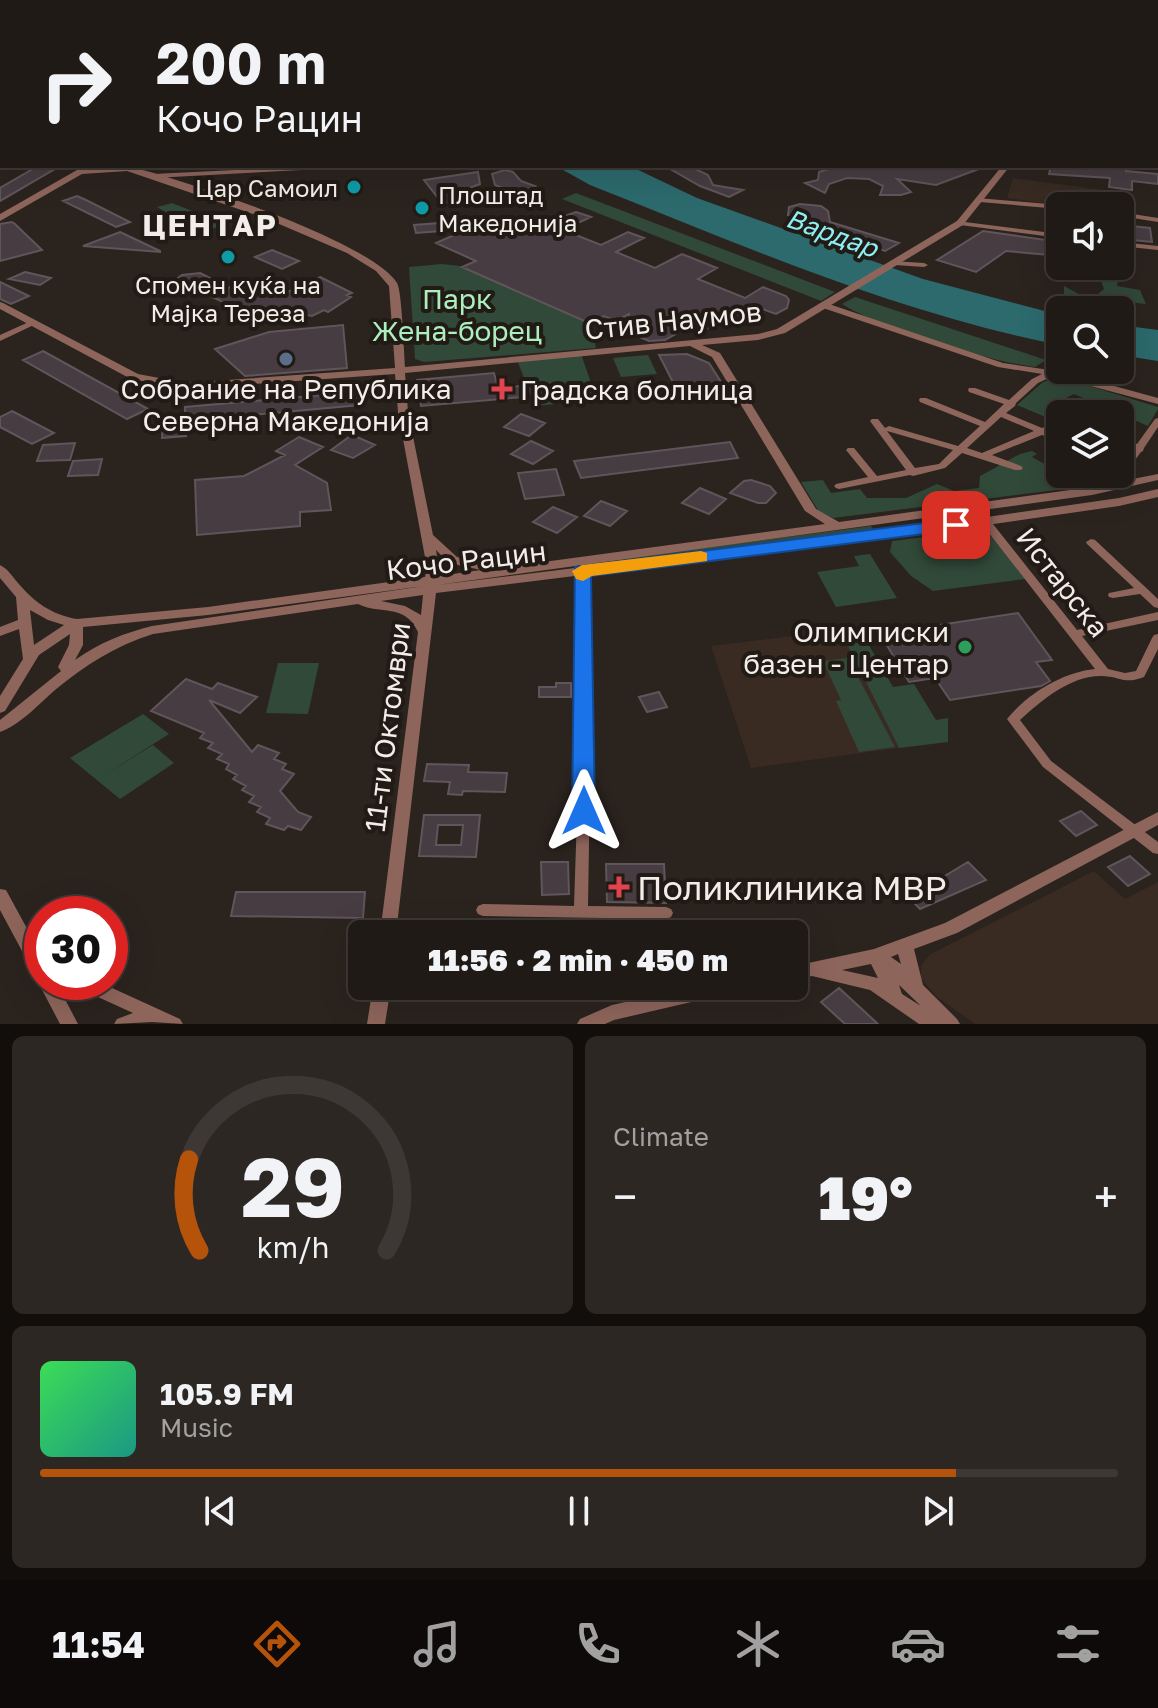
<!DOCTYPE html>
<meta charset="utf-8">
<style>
body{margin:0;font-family:"Golos Text",sans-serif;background:#2d2723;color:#f1f3f6;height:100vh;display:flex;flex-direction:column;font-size:30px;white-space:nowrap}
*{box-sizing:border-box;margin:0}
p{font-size:26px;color:#a2a1a1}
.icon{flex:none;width:44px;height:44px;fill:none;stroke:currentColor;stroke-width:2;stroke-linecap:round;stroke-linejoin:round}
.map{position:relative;height:1024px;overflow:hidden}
.drawer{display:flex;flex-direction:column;gap:12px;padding:12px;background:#120e0c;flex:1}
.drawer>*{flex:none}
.top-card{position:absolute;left:0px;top:0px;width:1158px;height:168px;box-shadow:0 8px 32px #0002,0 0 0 2px #3d3835;background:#201a16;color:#f1f3f6;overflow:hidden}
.fabs{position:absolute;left:1046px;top:192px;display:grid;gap:16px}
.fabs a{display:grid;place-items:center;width:88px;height:88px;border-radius:12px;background:#201a16;box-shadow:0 8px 32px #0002,0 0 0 2px #3d3835;font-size:40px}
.speed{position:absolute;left:24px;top:896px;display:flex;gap:16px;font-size:40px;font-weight:700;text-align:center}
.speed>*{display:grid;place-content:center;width:104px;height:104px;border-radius:50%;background:#201a16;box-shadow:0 8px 32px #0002,0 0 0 2px #3d3835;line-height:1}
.speed .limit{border:12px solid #d22;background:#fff;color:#111}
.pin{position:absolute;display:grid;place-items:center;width:68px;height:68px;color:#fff;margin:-34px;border-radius:16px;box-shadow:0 4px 12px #0006}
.me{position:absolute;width:88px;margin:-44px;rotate:0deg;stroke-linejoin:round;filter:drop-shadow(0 0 6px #0008)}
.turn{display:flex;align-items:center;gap:28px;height:168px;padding:0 24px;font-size:36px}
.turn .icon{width:104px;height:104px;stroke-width:2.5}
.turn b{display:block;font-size:56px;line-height:68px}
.big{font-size:60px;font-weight:800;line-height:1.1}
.drawer .tile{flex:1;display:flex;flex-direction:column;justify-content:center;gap:12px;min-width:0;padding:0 28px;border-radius:12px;background:#2d2723}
.drawer .dial{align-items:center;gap:0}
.dial svg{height:208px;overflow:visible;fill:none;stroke:#3d3835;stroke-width:7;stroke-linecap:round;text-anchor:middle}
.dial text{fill:#f1f3f6;stroke:none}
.song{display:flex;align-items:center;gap:24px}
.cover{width:96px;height:96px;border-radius:12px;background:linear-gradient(135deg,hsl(130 70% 55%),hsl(170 70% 35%))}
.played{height:8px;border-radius:4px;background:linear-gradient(90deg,#b45309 85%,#3d3835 85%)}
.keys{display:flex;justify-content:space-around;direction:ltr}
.heat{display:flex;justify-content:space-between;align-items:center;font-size:44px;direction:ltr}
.drawer .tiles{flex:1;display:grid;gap:12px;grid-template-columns:1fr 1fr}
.tile:last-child{grid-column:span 2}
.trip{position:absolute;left:348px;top:920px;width:460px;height:80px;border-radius:12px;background:#201a16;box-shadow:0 8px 32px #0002,0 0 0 2px #3d3835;font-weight:800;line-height:80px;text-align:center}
.tabs{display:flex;height:128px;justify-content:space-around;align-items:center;background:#0d0a09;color:#a2a1a1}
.tabs .icon{width:56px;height:56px}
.tabs .active{color:#b45309}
.tabs b{font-size:36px;color:#f1f3f6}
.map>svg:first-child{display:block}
</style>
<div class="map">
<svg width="1158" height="1024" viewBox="0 0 1158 1024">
<rect width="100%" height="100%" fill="#2b231e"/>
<path fill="#392b22" d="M 1013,178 L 1134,194 L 1131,215 L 1120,214 L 1120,206 L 1063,206 L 1007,198 Z
M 840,630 L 899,748 L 751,768 L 711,646 Z
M 1094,871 L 1125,899 L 1158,882 L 1158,1024 L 975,1024 L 937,997 L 921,978 L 921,966 L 929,955 Z"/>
<path fill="#314938" d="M 576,193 L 835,292 L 821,301 L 562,199 Z
M 172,203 L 225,224 L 199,234 L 157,216 L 165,212 L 157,207 Z
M 442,264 L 460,266 L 591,324 L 596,348 L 424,362 L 415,359 L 409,267 Z
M 1101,281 L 1118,281 L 1117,286 L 1140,290 L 1146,304 L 1064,295 L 1064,286 L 1079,294 L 1098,294 L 1104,289 Z
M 855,297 L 1046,360 L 1035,367 C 988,361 882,329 842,304 Z
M 581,354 L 597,400 L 535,406 L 517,360 Z
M 648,355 L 657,374 L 621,377 L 613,358 Z
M 1060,377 L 1158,407 L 1158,409 L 1148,426 L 1074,394 L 1052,405 L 1068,414 L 1060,414 L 1060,420 L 1055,421 L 1017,405 L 1043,382 Z
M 1032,451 L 1037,454 L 1032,457 L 1050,467 L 1060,466 L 1060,474 L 1120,474 L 1120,468 L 1130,476 L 1128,480 L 1096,485 L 833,518 L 819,512 L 801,482 L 823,480 L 831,493 L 860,489 L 867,498 L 906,498 L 937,484 L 954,491 L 979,488 L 980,476 L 1020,454 Z
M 871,526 L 873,530 L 470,578 Z
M 986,530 L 1025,579 L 933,591 L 911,576 L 890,552 L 892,541 L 925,537 L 933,540 Z
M 870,554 L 897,598 L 836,607 L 817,572 L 859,566 L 854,556 Z
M 859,628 L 893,687 L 914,684 L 936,720 L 948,718 L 948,742 L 899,748 L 840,630 Z
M 848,658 L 895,747 L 859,752 L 836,701 L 841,700 L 823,661 Z
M 278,663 L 319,663 L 308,714 L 266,713 Z
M 143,714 L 169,734 L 103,776 L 153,745 L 174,763 L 120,799 L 70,758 Z"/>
<path fill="#2c6a6d" d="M 556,166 L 630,166 L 697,198 L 923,279 L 1060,315 L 1060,345 C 897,313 744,246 590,185 Z
M 1120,325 L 1158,330 L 1158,361 L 1120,355 Z"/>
<path fill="#463c41" stroke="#5f555a" stroke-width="2" fill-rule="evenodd" d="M 38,166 L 60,166 L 0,201 L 0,188 Z
M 665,166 L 689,166 L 708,175 L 713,185 L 743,190 L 729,197 L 700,186 Z
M 838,166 L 983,166 L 984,167 L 936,185 L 897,179 L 911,192 L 901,195 L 880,195 L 883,186 L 869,179 L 847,178 L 829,184 L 825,193 L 805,183 L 818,180 L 819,172 Z
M 1051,166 L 1126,166 L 1126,171 L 1158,174 L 1158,184 L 1132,181 L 1132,190 L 1109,187 L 1110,178 L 1049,174 Z
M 505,170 L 513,172 L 521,181 L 535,186 L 517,194 L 495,185 L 492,174 Z
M 478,172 L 480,184 L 459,192 L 466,200 L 452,205 L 438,198 L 424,180 Z
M 77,196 L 86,200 L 130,222 L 116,227 L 63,201 Z
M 800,204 L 821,206 L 828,211 L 830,222 L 899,243 L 885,251 L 819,228 L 824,225 L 788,215 L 789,207 Z
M 576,212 L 591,217 L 563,230 L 601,245 L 628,232 L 644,238 L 616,252 L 655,268 L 682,254 L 717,268 L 698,279 L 745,298 L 763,287 L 786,296 L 789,300 L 787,308 L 776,314 L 759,308 L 743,317 L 735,313 L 703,331 L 690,326 L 665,340 L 649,341 L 628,332 L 629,314 L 616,321 L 604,316 L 589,323 L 462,267 L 476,261 L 436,243 L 488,220 L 518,233 Z
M 12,222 L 15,224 L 42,250 L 0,261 L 0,224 Z
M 452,222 L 454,230 L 416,233 L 414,225 Z
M 1120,225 L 1150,228 L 1152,242 L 1122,239 Z
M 983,231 L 1060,242 L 1060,256 L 1006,251 L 976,272 L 937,260 Z
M 120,232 L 160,251 L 160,252 L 83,246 Z
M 272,250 L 299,261 L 282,269 L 255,257 Z
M 25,272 L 51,278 L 40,285 L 9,279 Z
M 200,273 L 210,278 L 206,286 L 183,288 L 173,282 L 182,275 Z
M 320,277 L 352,293 L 347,295 L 351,297 L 328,312 L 324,310 L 312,316 L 293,312 L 282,318 L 272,313 L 255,317 L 210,296 L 237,284 L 277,297 Z
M 0,282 L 29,296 L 11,304 L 0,299 Z
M 343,325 L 347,368 L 245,376 L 215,349 L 269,332 Z
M 43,351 L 148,409 L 127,419 L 23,360 Z
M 687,354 L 709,363 L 730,396 L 683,402 L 659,355 Z
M 494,373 L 498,388 L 520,386 L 523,397 L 421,406 L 417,380 Z
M 358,392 L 360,405 L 187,421 L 186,436 L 162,438 L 163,423 L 177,422 L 178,415 L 185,414 L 185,407 Z
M 12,411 L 54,433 L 32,444 L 0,427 L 0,417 Z
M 521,414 L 545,423 L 529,436 L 504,427 Z
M 299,437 L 323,447 L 295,465 L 327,483 L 331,510 L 300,512 L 300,526 L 197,535 L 195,480 L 244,476 L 285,455 L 276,451 Z
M 349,437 L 357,437 L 375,445 L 353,458 L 331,450 Z
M 531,441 L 553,451 L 533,464 L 511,454 Z
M 730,442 L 738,458 L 581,478 L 574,461 Z
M 75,443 L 70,460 L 37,461 L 43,445 Z
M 102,459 L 98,475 L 68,476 L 73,461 Z
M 556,469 L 564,495 L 525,499 L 518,473 Z
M 751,480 L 770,486 L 776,493 L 766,503 L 758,503 L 730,493 L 744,481 Z
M 700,488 L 726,499 L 709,514 L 682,503 Z
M 601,501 L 627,511 L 610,526 L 584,516 Z
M 553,507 L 577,517 L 557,533 L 533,522 Z
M 1018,613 L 1052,660 L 1036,662 L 1050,681 L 1041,686 L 950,700 L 935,678 L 909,682 L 880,634 Z
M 186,679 L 212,689 L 218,683 L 257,697 L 240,713 L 209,700 L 252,752 L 258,745 L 279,753 L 274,759 L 286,764 L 282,769 L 294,774 L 280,791 L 298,812 L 311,817 L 301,830 L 288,826 L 284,830 L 266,824 L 270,818 L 257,812 L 261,807 L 249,802 L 254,796 L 242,790 L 246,786 L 233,779 L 237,775 L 226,769 L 229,764 L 217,759 L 222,754 L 208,748 L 213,743 L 200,738 L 204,733 L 151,711 Z
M 556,683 L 571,683 L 571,697 L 539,697 L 539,687 L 556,687 Z
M 659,692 L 667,707 L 647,712 L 639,697 Z
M 427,764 L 469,765 L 468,772 L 507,773 L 505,792 L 463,791 L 462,795 L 448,794 L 450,782 L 424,781 Z
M 1081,811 L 1097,825 L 1076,836 L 1060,821 Z
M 424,815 L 480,815 L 476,857 L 419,856 ZM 438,825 L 463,825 L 461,845 L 436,845 Z
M 1130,856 L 1150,874 L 1128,886 L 1108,867 Z
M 541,862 L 568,862 L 569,894 L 542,895 Z
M 968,862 L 986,880 L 920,909 L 904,892 L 929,880 L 933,883 Z
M 606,864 L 664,864 L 666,903 L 607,902 Z
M 236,892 L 365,892 L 363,918 L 231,916 Z
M 839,988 L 878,1024 L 845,1024 L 821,1002 Z"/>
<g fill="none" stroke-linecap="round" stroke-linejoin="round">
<path fill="#8e655b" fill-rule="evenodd" d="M 0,0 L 6,0 L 0,2 Z
M 75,0 L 81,0 L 82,2 L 76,2 Z
M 140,0 L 146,0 L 147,2 L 141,2 Z
M 201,0 L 207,0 L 208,1 L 203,2 Z
M 266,0 L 273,0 L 276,2 L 269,2 Z
M 288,0 L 295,0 L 297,2 L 290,2 Z
M 901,0 L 908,0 L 911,2 L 904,2 Z
M 1007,0 L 1016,0 L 1011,2 L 1002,2 Z
M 1134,0 L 1140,0 L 1140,2 L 1134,2 Z
M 1156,16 L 1158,16 L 1158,20 L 1156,20 Z
M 2,23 L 2,31 L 0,32 L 0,24 Z
M 1156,27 L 1158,27 L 1158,31 L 1156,31 Z
M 1156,44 L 1158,45 L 1158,49 L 1156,48 Z
M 1156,61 L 1158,61 L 1158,65 L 1156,65 Z
M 317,166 L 320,167 L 320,169 L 153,178 L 150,176 L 153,174 Z
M 977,198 L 1060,205 L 1063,206 L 1060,206 L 1060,209 L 980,202 L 977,202 Z
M 1120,212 L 1158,218 L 1158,222 L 1120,216 Z
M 957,221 L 1060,234 L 1060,238 L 960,225 L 956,223 Z
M 1120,242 L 1158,246 L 1158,250 L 1120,246 Z
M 892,261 L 924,263 L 928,265 L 924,267 L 895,265 L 891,263 Z
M 820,303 L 826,303 L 1003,363 L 1063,372 L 1158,398 L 1158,404 L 1053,376 L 1038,383 L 1016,403 L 1015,406 L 1006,413 L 1042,428 L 1060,421 L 1060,427 L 1050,431 L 1060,436 L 1060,442 L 1042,435 L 992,455 L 1021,466 L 1023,468 L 1021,470 L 1015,470 L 962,453 L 945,468 L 913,476 L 910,475 L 839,489 L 836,488 L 834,486 L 836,484 L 868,477 L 846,450 L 848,448 L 854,448 L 877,476 L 906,470 L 870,421 L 872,419 L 878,419 L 885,428 L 889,426 L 958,446 L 980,426 L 920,402 L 919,400 L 920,398 L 926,398 L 985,422 L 1004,404 L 969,392 L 968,390 L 969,388 L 975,388 L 1009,400 L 1032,379 L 1042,374 L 998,367 L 820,307 ZM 1001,417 L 1034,431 L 982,453 L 967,448 ZM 887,431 L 953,450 L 939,464 L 915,468 Z
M 31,321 L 34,321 L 38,323 L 0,341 L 0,335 Z
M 1158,418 L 1158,427 L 1144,448 L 1143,451 L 1141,452 L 1128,469 L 1122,469 L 1120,467 L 1133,449 L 1120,444 L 1120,438 L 1137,444 L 1155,419 Z
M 985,518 L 989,519 L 1077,630 L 1158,612 L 1158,620 L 1082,636 L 1108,669 L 1125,673 L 1136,671 L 1152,638 L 1154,635 L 1158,634 L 1158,649 L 1144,677 C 1124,685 1120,676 1101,676 C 1070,676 1042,700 1020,720 L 1051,761 L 1158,842 L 1158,854 L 1153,853 L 1043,767 L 1007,719 C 1027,694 1063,672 1095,669 L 981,523 L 980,521 Z
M 1091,539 L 1095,540 L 1158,599 L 1158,608 L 1154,607 L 1140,594 L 1113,598 L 1109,597 L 1108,595 L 1109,593 L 1134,588 L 1087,544 L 1086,542 Z
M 582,568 L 587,571 L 590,785 L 588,906 L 666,907 L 671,909 L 673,913 L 671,917 L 666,919 L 483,916 L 478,914 L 476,910 L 478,906 L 483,904 L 574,906 L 578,785 L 577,571 Z"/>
<path fill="#8e655b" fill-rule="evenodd" d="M 214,0 L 227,0 L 223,2 L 210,2 Z
M 235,0 L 248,0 L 244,2 L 231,2 Z
M 342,0 L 349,0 L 351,2 L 344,2 Z
M 356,0 L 363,0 L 365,2 L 358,2 Z
M 596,0 L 602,0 L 601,2 L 595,2 Z
M 818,0 L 824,0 L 824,2 L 818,2 Z
M 0,77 L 2,77 L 2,82 L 0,82 Z
M 0,127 L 2,127 L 2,131 L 0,131 Z
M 1156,147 L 1158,147 L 1158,151 L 1156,151 Z
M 84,166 L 94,166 L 91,169 C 106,168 118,164 131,167 C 182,179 372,242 397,283 C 402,291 404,353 405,367 L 758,334 L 777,329 L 957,221 L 1002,166 L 1010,166 L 963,225 L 785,333 L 758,340 L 702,345 L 720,353 L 816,509 L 839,522 L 1092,487 L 1158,474 L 1158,480 L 1092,495 L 437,585 L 980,518 L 1119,498 L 1158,489 L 1158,497 L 1119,506 L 980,526 L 436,593 L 396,934 L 380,934 L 418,632 C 405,603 380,615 358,604 L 153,634 C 115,646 85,665 55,690 C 39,704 20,725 0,732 L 0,720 L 61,671 L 58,667 L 69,645 L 70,634 L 39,655 L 5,711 L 0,713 L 0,696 L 23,659 L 19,629 L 0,636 L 0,627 L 18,620 L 16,597 L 0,578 L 0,565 C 8,569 12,576 18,583 C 34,602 52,615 77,619 L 208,607 L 425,577 L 427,568 L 398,412 L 395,374 L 186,389 L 131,379 L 0,309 L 0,302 L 3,303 L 138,374 L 186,383 L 395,368 L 389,286 L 376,271 L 347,253 L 265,218 L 127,171 L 82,174 L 0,221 L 0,214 ZM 690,346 L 712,357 L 805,511 L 825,524 L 491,569 L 490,564 L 457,557 L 433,535 L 408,412 L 405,373 ZM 436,550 L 449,563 L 481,570 L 438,576 L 439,568 ZM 424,586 L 152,626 C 124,633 99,643 75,660 L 83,645 L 83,627 L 208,615 ZM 423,595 L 421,615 L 405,606 L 381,601 ZM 30,610 L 48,620 L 64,625 L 34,645 Z
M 1158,812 L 1158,825 L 957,933 L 914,949 L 923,985 L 957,1019 L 960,1024 L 919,1024 L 870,990 L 812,976 L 794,980 L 794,966 L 874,949 L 945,923 ZM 898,954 L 901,964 L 891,957 ZM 871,964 L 878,978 L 842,970 ZM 899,985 L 921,1006 L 902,994 Z
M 0,889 L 6,890 L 42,956 L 42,982 L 56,982 L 78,1024 L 60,1024 L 38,982 L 40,979 L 36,977 L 0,910 Z
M 73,982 L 99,982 L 180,1019 L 183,1024 L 152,1022 L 114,1024 L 117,1019 L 133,1013 L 76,987 Z
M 373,986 L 391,986 L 385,1024 L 367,1024 Z
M 698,986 L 739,986 L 736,991 L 730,993 L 614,1020 L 605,1024 L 577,1024 L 580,1019 L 612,1005 Z"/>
</g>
<path fill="#1a73e8" stroke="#114b97" stroke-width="2" d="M 956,519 L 965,525 L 963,529 L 591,576 L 595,811 L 592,817 L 575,817 L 572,811 L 575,567 Z"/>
<path fill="#f59e0b" d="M 701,551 L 707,553 L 707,561 L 592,576 L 583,581 L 576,579 L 572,571 L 582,565 Z"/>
<g fill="#0f9aa8" stroke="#211a15" stroke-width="3">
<circle cx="354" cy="187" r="8"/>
<circle cx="422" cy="208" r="8"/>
<circle cx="228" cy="257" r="8"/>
</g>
<circle fill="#5c6f8a" stroke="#211a15" stroke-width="3" cx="286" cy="359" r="8"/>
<g fill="#e0444e" stroke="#211a15" stroke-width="3">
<path d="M498 377h8v8h8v8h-8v8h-8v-8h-8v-8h8z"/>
<path d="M615 875h8v8h8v8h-8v8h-8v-8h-8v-8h8z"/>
</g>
<circle fill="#2e9e5b" stroke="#211a15" stroke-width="3" cx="965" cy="647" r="8"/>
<g text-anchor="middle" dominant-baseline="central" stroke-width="8" stroke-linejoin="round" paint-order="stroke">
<g font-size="24" fill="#f2ede9" stroke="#211a15" text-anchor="end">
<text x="338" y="187">Цар Самоил</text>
<text x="438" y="194" text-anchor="start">Плоштад<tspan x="438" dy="28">Македонија</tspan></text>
<text x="228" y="284" text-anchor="middle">Спомен куќа на<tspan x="228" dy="28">Мајка Тереза</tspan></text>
</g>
<g font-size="26" font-style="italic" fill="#8deff4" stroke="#211a15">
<text transform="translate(832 233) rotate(20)">Вардар</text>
</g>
<g font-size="28" fill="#adeebf" stroke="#211a15">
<text x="457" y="298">Парк<tspan x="457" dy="32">Жена-борец</tspan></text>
</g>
<g font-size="28" fill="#f2ede9" stroke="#211a15">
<text transform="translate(673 320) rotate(-6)">Стив Наумов</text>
<text transform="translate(466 560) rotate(-7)">Кочо Рацин</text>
<text transform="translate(1063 582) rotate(52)">Истарска</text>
<text transform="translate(387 727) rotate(-83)">11-ти Октомври</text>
</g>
<g font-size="28" fill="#f2ede9" stroke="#211a15">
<text x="286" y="388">Собрание на Република<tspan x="286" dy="32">Северна Македонија</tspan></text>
<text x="520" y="389" text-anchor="start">Градска болница</text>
<text x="949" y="631" text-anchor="end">Олимписки<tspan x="949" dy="32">базен - Центар</tspan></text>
</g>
<g font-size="30" font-weight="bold" letter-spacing="2" fill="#f2ede9" stroke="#211a15">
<text x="210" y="225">ЦЕНТАР</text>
</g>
<g font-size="34" fill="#f2ede9" stroke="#211a15" text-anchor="start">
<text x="637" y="887">Поликлиника МВР</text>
</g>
</g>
</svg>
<div class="fabs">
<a><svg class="icon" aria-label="sound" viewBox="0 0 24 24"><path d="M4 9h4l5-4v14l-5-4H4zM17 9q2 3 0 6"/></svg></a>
<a><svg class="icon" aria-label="search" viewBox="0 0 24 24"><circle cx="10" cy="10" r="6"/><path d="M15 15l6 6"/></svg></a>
<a><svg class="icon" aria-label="layers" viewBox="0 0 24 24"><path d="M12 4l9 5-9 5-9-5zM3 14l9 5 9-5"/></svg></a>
</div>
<div class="speed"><div class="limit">30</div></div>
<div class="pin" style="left:956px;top:525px;background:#d93025"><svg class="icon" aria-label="arrive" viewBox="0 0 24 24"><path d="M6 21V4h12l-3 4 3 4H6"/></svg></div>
<svg class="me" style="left:584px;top:811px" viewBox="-20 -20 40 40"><path d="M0-17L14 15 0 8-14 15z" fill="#1a73e8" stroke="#fff" stroke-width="4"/></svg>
<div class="trip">11:56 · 2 min · 450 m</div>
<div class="top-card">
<div class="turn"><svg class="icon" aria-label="right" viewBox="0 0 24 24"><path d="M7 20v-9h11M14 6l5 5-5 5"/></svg><div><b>200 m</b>Кочо Рацин</div></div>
</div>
</div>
<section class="drawer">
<div class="tiles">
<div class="tile dial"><svg viewBox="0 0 100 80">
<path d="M14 69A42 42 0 1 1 86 69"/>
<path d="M14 69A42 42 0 0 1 10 34" stroke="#b45309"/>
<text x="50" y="56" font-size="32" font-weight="700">29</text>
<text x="50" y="72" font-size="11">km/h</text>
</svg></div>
<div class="tile"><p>Climate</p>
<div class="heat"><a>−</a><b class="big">19°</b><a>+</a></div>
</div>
<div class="tile">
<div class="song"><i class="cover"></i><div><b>105.9 FM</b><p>Music</p></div></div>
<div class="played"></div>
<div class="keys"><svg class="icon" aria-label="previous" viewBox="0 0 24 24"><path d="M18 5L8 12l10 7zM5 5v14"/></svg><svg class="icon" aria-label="pause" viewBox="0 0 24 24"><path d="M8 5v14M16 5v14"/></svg><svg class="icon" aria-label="next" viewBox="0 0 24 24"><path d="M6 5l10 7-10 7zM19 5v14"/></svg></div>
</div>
</div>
</section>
<nav class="tabs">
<b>11:54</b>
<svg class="icon active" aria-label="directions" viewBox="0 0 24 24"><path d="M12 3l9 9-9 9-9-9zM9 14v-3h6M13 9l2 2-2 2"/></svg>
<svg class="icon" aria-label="music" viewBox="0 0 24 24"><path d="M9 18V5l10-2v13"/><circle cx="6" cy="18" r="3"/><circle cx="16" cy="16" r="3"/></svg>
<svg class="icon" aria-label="phone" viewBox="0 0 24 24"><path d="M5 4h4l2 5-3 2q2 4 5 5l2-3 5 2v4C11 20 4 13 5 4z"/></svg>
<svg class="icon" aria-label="climate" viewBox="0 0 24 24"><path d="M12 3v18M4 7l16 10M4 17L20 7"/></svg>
<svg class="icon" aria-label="car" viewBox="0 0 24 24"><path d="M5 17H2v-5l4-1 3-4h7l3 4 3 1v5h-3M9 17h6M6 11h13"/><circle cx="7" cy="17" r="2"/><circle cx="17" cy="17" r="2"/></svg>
<svg class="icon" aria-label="filters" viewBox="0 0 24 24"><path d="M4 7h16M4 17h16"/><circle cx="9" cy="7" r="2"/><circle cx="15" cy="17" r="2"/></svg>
</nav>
